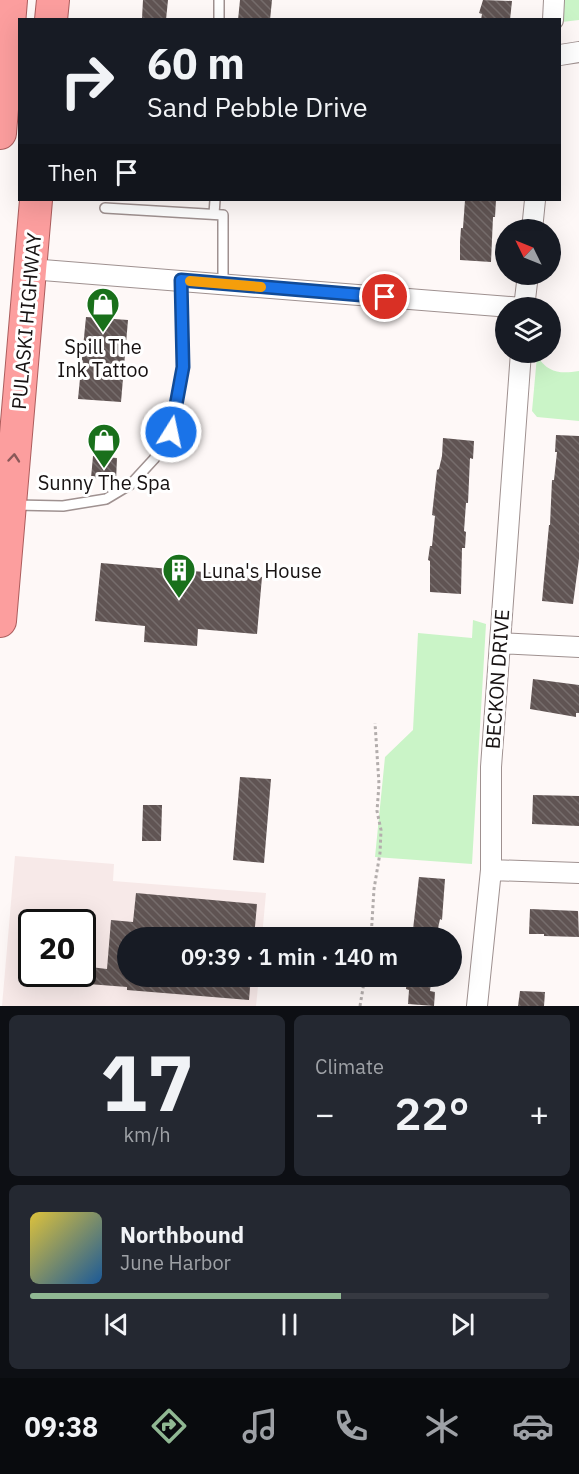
<!DOCTYPE html>
<meta charset="utf-8">
<style>
body{margin:0;font-family:"IBM Plex Sans",sans-serif;background:#242831;color:#f1f3f6;height:100vh;display:flex;flex-direction:column;font-size:22px;white-space:nowrap}
*{box-sizing:border-box;margin:0}
p{font-size:20px;color:#9ea1a6}
.icon{flex:none;width:33px;height:33px;fill:none;stroke:currentColor;stroke-width:2;stroke-linecap:round;stroke-linejoin:round}
.map{position:relative;height:1006px;overflow:hidden}
.drawer{display:flex;flex-direction:column;gap:9px;padding:9px;background:#0d0f14;flex:1}
.drawer>*{flex:none}
.hud{position:absolute;left:18px;top:18px;width:543px;height:183px;border-radius:0px;box-shadow:0 6px 24px #0002;background:#171b24;color:#f1f3f6;overflow:hidden}
.needle{width:39px;rotate:313deg}
.controls{position:absolute;left:495px;top:219px;display:grid;gap:12px}
.controls a{display:grid;place-items:center;width:66px;height:66px;border-radius:50%;background:#171b24;box-shadow:0 6px 24px #0002;font-size:30px}
.speed{position:absolute;left:18px;top:909px;display:flex;gap:12px;font-size:30px;font-weight:700;text-align:center}
.speed>*{display:grid;place-content:center;width:78px;height:78px;border-radius:50%;background:#171b24;box-shadow:0 6px 24px #0002;line-height:1}
.speed .limit{border:3px solid #111;border-radius:9px;background:#fff;color:#111}
.pin{position:absolute;display:grid;place-items:center;width:51px;height:51px;color:#fff;margin:-26px;border:3px solid #fff;border-radius:50%;box-shadow:0 2px 6px #0007}
.me{position:absolute;width:66px;margin:-33px;rotate:10deg;stroke-linejoin:round;filter:drop-shadow(0 0 4px #0008)}
.turn{display:flex;align-items:center;gap:21px;height:126px;padding:0 30px;font-size:27px}
.turn .icon{width:78px;height:78px;stroke-width:2.5}
.turn b{display:block;font-size:42px;line-height:51px}
.then{display:flex;align-items:center;height:57px;padding:0 30px;background:#0003;gap:12px;font-size:22px}
.big{font-size:45px;font-weight:600;line-height:1.1}
.drawer .tile{flex:1;display:flex;flex-direction:column;justify-content:center;gap:9px;min-width:0;padding:0 21px;border-radius:9px;background:#242831}
.drawer .dial{align-items:center;gap:0}
.dial b{font-size:78px;line-height:1}
.song{display:flex;align-items:center;gap:18px}
.cover{width:72px;height:72px;border-radius:9px;background:linear-gradient(135deg,hsl(50 70% 55%),hsl(210 70% 35%))}
.played{height:6px;border-radius:3px;background:linear-gradient(90deg,#90b893 60%,#363941 60%)}
.keys{display:flex;justify-content:space-around;direction:ltr}
.heat{display:flex;justify-content:space-between;align-items:center;font-size:33px;direction:ltr}
.drawer .tiles{flex:1;display:grid;gap:9px;grid-template-columns:1fr 1fr}
.tile:last-child{grid-column:span 2}
.trip{position:absolute;left:117px;top:927px;width:345px;height:60px;border-radius:30px;background:#171b24;box-shadow:0 6px 24px #0002;font-weight:600;line-height:60px;text-align:center}
.tab-bar{display:flex;height:96px;justify-content:space-around;align-items:center;background:#090b0e;color:#9ea1a6}
.tab-bar .icon{width:42px;height:42px}
.tab-bar .on{color:#90b893}
.tab-bar b{font-size:27px;color:#f1f3f6}
.map>svg:first-child{display:block}
</style>
<div class="map">
<svg width="579" height="1006" viewBox="0 0 579 1006">
<defs>
<pattern id="building-back-hatch" width="6" height="6" patternUnits="userSpaceOnUse" patternTransform="scale(1.5)"><rect width="6" height="6" fill="#605453"/><path d="M-1 5l2 2M0 0l6 6M5-1l2 2" fill="none" stroke="#766d6c"/></pattern>
</defs>
<rect width="100%" height="100%" fill="#fef8f7"/>
<path fill="#f7e9e8" fill-rule="evenodd" d="M 15,856 L 114,864 L 113,881 L 266,893 L 262,937 L 128,938 L 128,976 L 259,977 L 256,1006 L 2,1006 ZM 32,922 L 82,922 L 82,974 L 32,974 Z"/>
<path fill="#caf4c7" d="M 564,0 L 579,0 L 579,20 L 562,22 Z
M 537,356 C 548,373 560,374 579,371 L 579,421 L 537,417 L 532,411 Z
M 473,620 L 486,624 L 472,864 L 375,857 L 385,757 L 413,730 L 418,633 L 472,638 Z"/>
<path fill="url(#building-back-hatch)" d="M 143,0 L 168,0 L 166,20 L 142,18 Z
M 240,0 L 272,0 L 270,20 L 238,20 Z
M 483,0 L 512,1 L 510,20 L 481,20 L 482,14 L 479,13 Z
M 465,200 L 496,200 L 495,217 L 493,217 L 491,262 L 460,260 L 460,242 L 461,228 L 463,228 Z
M 86,317 L 128,320 L 121,402 L 78,399 Z
M 556,435 L 579,436 L 579,559 L 573,604 L 542,601 L 549,525 L 550,525 L 552,480 L 554,480 L 557,452 L 555,452 Z
M 443,438 L 474,441 L 473,459 L 470,458 L 468,503 L 466,503 L 464,531 L 466,532 L 465,548 L 462,548 L 461,594 L 430,592 L 430,561 L 428,560 L 430,546 L 432,546 L 435,516 L 432,515 L 437,470 L 439,469 L 442,456 Z
M 93,456 L 117,458 L 116,481 L 91,478 Z
M 101,563 L 262,577 L 257,634 L 198,629 L 197,646 L 144,642 L 145,626 L 95,621 Z
M 533,679 L 579,685 L 579,713 L 576,713 L 576,717 L 530,709 Z
M 240,777 L 271,779 L 264,863 L 233,860 Z
M 533,795 L 579,796 L 579,826 L 532,824 Z
M 143,805 L 162,805 L 161,841 L 142,841 Z
M 419,877 L 445,879 L 442,920 L 440,919 L 436,938 L 412,938 Z
M 136,893 L 257,904 L 254,938 L 128,938 L 128,985 L 128,976 L 251,976 L 249,1000 L 127,990 L 127,987 L 88,984 L 90,967 L 107,969 L 111,920 L 133,922 Z
M 530,909 L 578,911 L 579,937 L 544,936 L 544,934 L 529,934 Z
M 407,976 L 432,976 L 430,991 L 435,992 L 434,1006 L 408,1004 L 409,990 L 406,989 Z
M 520,991 L 545,992 L 544,1006 L 518,1006 Z"/>
<g fill="none" stroke-linecap="round" stroke-linejoin="round">
<defs>
<path id="service" d="M 219,20 L 219,0
M 105,208 L 223,215 L 223,284
M 214,214 L 215,200
M 15,505 L 63,506 L 106,499 L 131,484 L 154,459 L 171,432 L 183,367 L 181,281"/>
<path id="minor" d="M 553,20 L 554,0
M 560,55 L 579,52
M 532,230 L 535,200
M 30,269 L 522,308
M 524,308 L 528,274
M 500,643 L 579,647
M 491,870 L 579,873
M 477,1006 L 491,870 L 491,767 L 521,352"/>
<path id="trunk" d="M 51,20 L 53,0
M 0,133 L 11,0
M 0,621 L 36,200"/>
</defs>
<use href="#service" stroke="#9f9190" stroke-width="12"/>
<use href="#minor" stroke="#9f9190" stroke-width="22"/>
<use href="#trunk" stroke="#ac5d5d" stroke-width="34"/>
<path stroke="#b3adac" stroke-width="3" stroke-dasharray="3 3" stroke-linecap="butt" d="M 371,938 L 374,889 L 380,853 L 381,830 L 377,811 L 379,784 L 375,723
M 360,1006 L 365,976"/>
<use href="#service" stroke="#fff" stroke-width="9"/>
<use href="#minor" stroke="#fff" stroke-width="20"/>
<use href="#trunk" stroke="#fc9e9e" stroke-width="32"/>
</g>
<defs><path id="oneway-chevron" d="M-2-3.5L2.5 0L-2 3.5" fill="none" stroke-width="1.6" stroke-linecap="round" stroke-linejoin="round" transform="scale(1.5)"/></defs>
<use stroke="#8a5858" href="#oneway-chevron" transform="translate(14 458) rotate(-85)"/>
<g fill="none" stroke-linecap="round" stroke-linejoin="round">
<defs>
<path id="route" d="M 171,432 L 183,367 L 181,280 L 385,297"/>
</defs>
<use href="#route" stroke="#114b97" stroke-width="15"/>
<use href="#route" stroke="#1a73e8" stroke-width="10"/>
<path stroke="#f59e0b" stroke-width="10" d="M 190,281 L 261,287"/>
</g>
<defs>
<symbol id="shop-pin" viewBox="-11 -11 22 30"><path d="M0 17L-7.5 6A9.5 9.5 0 1 1 7.5 6Z" fill="#19701b" stroke="#fff"/><path d="M-5-2.5h2.3a2.7 3.5 0 0 1 5.4 0H5L5.5 6h-11ZM-1.5-2.5h3a1.5 2.3 0 0 0-3 0Z" fill="#fff"/></symbol>
<symbol id="building-pin" viewBox="-11 -11 22 30"><path d="M0 17L-7.5 6A9.5 9.5 0 1 1 7.5 6Z" fill="#19701b" stroke="#fff"/><path d="M-4-6H4V6H1V3H-1V6H-4ZM-2.5-4.3h1.7v1.8h-1.7ZM.8-4.3h1.7v1.8H.8ZM-2.5-1h1.7V.8h-1.7ZM.8-1h1.7V.8H.8Z" fill="#fff"/></symbol>
</defs>
<g fill-rule="evenodd">
<use href="#shop-pin" x="84" y="285" width="38" height="52"/>
<use href="#shop-pin" x="85" y="421" width="38" height="52"/>
<use href="#building-pin" x="160" y="551" width="38" height="52"/>
</g>
<g text-anchor="middle" dominant-baseline="central" stroke-width="6" stroke-linejoin="round" paint-order="stroke">
<g font-size="20" fill="#171212" stroke="#fff">
<text transform="translate(26 321) rotate(-85)">PULASKI HIGHWAY</text>
<text transform="translate(497 679) rotate(-86)">BECKON DRIVE</text>
</g>
<g font-size="20" fill="#171212" stroke="#fff">
<text x="103" y="346">Spill The<tspan x="103" dy="23">Ink Tattoo</tspan></text>
<text x="104" y="482">Sunny The Spa</text>
<text x="202" y="570" text-anchor="start">Luna's House</text>
</g>
</g>
</svg>
<div class="controls">
<a><svg class="needle" viewBox="-14 -14 28 28"><path d="M0-13l5 13h-10z" fill="#e53935"/><path d="M0 13l5-13h-10z" fill="#9ea1a6"/></svg></a>
<a><svg class="icon" aria-label="layers" viewBox="0 0 24 24"><path d="M12 4l9 5-9 5-9-5zM3 14l9 5 9-5"/></svg></a>
</div>
<div class="speed"><div class="limit">20</div></div>
<div class="pin" style="left:385px;top:297px;background:#d93025"><svg class="icon" aria-label="arrive" viewBox="0 0 24 24"><path d="M6 21V4h12l-3 4 3 4H6"/></svg></div>
<svg class="me" style="left:171px;top:432px" viewBox="-20 -20 40 40"><circle r="17" fill="#1a73e8" stroke="#fff" stroke-width="3"/><path d="M0-11L8 9 0 5-8 9z" fill="#fff"/></svg>
<div class="trip">09:39 · 1 min · 140 m</div>
<div class="hud">
<div class="turn"><svg class="icon" aria-label="right" viewBox="0 0 24 24"><path d="M7 20v-9h11M14 6l5 5-5 5"/></svg><div><b>60 m</b>Sand Pebble Drive</div></div>
<div class="then">Then<svg class="icon" aria-label="arrive" viewBox="0 0 24 24"><path d="M6 21V4h12l-3 4 3 4H6"/></svg></div>
</div>
</div>
<section class="drawer">
<div class="tiles">
<div class="tile dial"><b>17</b><p>km/h</p></div>
<div class="tile"><p>Climate</p>
<div class="heat"><a>−</a><b class="big">22°</b><a>+</a></div>
</div>
<div class="tile">
<div class="song"><i class="cover"></i><div><b>Northbound</b><p>June Harbor</p></div></div>
<div class="played"></div>
<div class="keys"><svg class="icon" aria-label="previous" viewBox="0 0 24 24"><path d="M18 5L8 12l10 7zM5 5v14"/></svg><svg class="icon" aria-label="pause" viewBox="0 0 24 24"><path d="M8 5v14M16 5v14"/></svg><svg class="icon" aria-label="next" viewBox="0 0 24 24"><path d="M6 5l10 7-10 7zM19 5v14"/></svg></div>
</div>
</div>
</section>
<nav class="tab-bar">
<b>09:38</b>
<svg class="icon on" aria-label="directions" viewBox="0 0 24 24"><path d="M12 3l9 9-9 9-9-9zM9 14v-3h6M13 9l2 2-2 2"/></svg>
<svg class="icon" aria-label="music" viewBox="0 0 24 24"><path d="M9 18V5l10-2v13"/><circle cx="6" cy="18" r="3"/><circle cx="16" cy="16" r="3"/></svg>
<svg class="icon" aria-label="phone" viewBox="0 0 24 24"><path d="M5 4h4l2 5-3 2q2 4 5 5l2-3 5 2v4C11 20 4 13 5 4z"/></svg>
<svg class="icon" aria-label="climate" viewBox="0 0 24 24"><path d="M12 3v18M4 7l16 10M4 17L20 7"/></svg>
<svg class="icon" aria-label="car" viewBox="0 0 24 24"><path d="M5 17H2v-5l4-1 3-4h7l3 4 3 1v5h-3M9 17h6M6 11h13"/><circle cx="7" cy="17" r="2"/><circle cx="17" cy="17" r="2"/></svg>
</nav>
